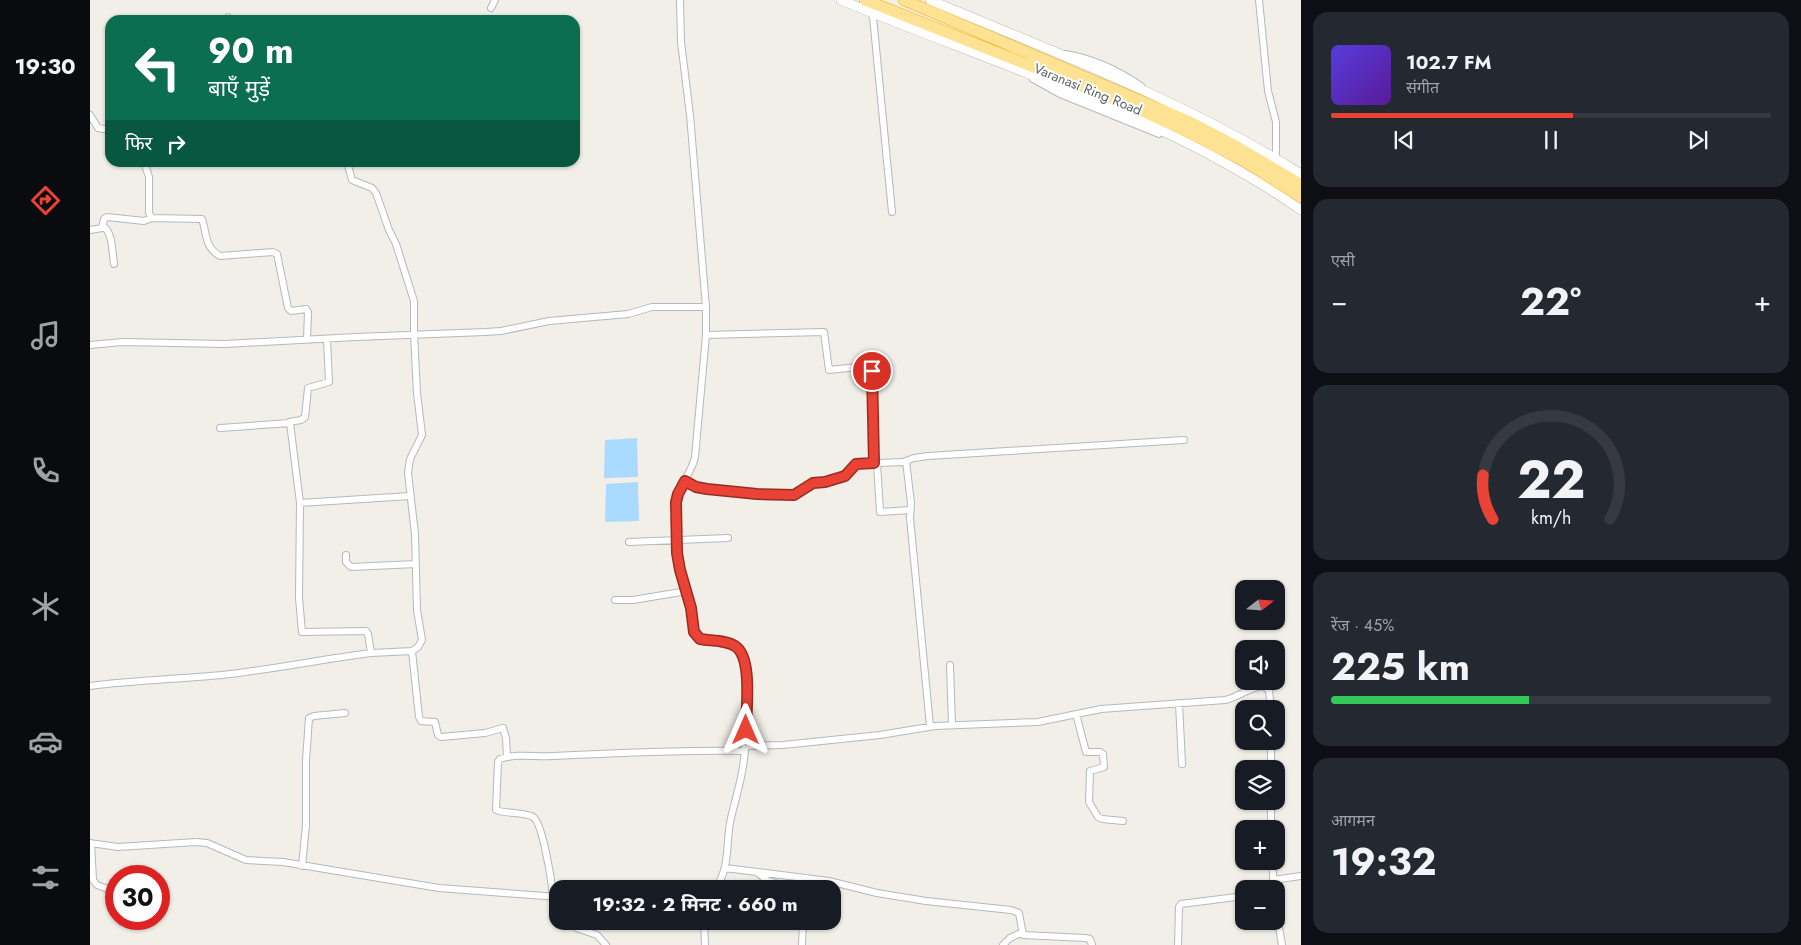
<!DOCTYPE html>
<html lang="hi">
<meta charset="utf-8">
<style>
body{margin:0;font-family:Jost,"Noto Sans Devanagari",sans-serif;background:#242831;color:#f1f3f6;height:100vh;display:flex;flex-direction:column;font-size:19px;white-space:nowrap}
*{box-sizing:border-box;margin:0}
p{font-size:16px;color:#9ea1a6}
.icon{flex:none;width:28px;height:28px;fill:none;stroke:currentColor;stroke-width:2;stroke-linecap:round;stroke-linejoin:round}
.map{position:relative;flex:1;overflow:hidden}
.details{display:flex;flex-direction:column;gap:12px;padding:12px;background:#0d0f14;width:500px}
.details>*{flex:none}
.guide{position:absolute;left:15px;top:15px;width:475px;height:152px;border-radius:15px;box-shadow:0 1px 4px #0004;background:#0b6e4f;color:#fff;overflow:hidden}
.needle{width:32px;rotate:73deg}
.controls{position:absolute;left:1145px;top:580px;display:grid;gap:10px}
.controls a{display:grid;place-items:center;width:50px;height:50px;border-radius:10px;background:#171b24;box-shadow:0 1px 4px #0004;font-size:25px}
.speed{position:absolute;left:15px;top:865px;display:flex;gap:10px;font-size:25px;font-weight:700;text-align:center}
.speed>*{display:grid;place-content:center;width:65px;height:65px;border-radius:50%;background:#171b24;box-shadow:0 1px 4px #0004;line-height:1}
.speed .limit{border:8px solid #d22;background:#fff;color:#111}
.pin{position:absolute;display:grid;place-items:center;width:42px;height:42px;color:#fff;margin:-21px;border:2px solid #fff;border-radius:50%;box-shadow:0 1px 5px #0007}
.me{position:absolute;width:55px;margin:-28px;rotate:0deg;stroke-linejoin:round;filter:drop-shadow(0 0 4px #0008)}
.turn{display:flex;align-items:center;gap:18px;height:105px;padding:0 20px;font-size:22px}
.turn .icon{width:65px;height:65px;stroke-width:2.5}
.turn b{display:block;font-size:35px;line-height:42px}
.then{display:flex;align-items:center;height:48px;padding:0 20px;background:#0003;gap:10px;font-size:19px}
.big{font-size:38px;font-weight:700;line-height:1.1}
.details .widget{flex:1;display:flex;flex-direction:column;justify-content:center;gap:8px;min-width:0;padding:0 18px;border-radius:15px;background:#242831}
.details .dial{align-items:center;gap:0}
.dial svg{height:130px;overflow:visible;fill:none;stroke:#363941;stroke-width:7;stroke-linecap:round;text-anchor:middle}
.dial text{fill:#f1f3f6;stroke:none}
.song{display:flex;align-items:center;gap:15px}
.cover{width:60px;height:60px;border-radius:8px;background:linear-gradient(135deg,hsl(250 70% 55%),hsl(270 70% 35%))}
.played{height:5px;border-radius:2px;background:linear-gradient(90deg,#ea4335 55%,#363941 55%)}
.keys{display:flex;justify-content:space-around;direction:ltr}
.heat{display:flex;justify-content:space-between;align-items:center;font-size:28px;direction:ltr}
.charge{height:8px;border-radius:4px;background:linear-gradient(90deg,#34c759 45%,#363941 0)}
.trip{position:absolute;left:459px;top:880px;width:292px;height:50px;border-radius:15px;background:#171b24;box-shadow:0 1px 4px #0004;font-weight:700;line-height:50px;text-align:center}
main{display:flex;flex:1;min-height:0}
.tab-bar{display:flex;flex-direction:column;width:90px;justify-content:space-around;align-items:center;background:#090b0e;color:#9ea1a6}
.tab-bar .icon{width:35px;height:35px}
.tab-bar .current{color:#ea4335}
.tab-bar b{font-size:22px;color:#f1f3f6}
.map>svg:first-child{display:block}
</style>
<main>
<nav class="tab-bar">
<b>19:30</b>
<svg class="icon current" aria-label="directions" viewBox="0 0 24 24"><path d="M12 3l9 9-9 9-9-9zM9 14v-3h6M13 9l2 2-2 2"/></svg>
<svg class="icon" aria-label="music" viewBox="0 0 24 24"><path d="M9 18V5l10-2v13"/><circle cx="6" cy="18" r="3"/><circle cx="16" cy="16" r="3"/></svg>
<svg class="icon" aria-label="phone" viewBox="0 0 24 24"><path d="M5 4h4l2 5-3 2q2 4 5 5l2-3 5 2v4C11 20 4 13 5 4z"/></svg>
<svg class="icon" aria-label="climate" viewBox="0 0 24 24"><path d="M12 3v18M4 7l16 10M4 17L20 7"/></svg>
<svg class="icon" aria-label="car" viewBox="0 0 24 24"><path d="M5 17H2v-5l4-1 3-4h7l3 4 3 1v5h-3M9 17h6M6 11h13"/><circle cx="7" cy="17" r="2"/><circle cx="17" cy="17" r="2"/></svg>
<svg class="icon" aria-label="filters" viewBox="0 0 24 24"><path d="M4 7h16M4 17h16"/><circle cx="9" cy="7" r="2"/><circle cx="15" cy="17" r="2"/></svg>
</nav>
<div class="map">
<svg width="1211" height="945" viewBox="0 0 1211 945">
<rect width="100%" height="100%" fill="#f1efe8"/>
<path fill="#aadaff" d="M 547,438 L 548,477 L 514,478 L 515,440 Z
M 548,482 L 549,521 L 515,522 L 516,484 Z"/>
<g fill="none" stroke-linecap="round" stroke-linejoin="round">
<defs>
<path id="street" d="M 590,0 L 591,42 L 600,115 L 616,307 L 616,335 L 605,457 C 602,473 588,486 586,502 C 583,519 586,555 590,571 C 593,583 599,595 601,607 C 604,618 600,632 610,639 C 624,641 644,640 652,653 C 659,665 656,681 656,694 C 656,716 657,738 654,759 C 652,781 644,802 640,823 C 636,845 640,869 625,889
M 1169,0 L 1178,91 L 1186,122 L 1186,158
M 401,8 L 405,0
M 780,12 L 783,17 L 802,212
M 138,17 L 139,20
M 975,54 C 1001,58 1029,71 1051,86
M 943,79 L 970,94 L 1069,134
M 0,115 L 8,128 L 14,129 L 20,128
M 54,162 L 59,177 L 59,213 L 62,218 L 112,219 C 117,233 114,247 130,256 L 183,252 L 187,254 L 198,308 L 201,311 L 216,309 L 218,312 L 217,339
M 257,162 L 262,180 L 282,188 L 286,193 L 299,230 L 306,244 L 324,301 L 324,334 L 327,393 L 332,435 L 320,459 L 318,473 L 325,534 L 327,610 L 332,640 L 328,647 L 322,651 L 329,717 L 331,721 L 345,722 L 348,735 L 351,737 L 395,733 L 413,728 L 416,738 L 417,757
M 13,226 C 23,233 22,252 24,264
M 0,230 L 12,228 L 14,219 L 17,217 L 54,221 L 62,218
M 616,335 L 734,332 L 739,370 L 777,366 L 782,369 L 784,463
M 0,345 L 32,342 L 135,344 L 266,337 L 395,332 L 411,331 L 459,321 L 538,314 L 562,307 L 616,307
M 199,422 L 211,420 L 215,417 L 218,388 L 239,382 L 237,339
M 130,428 L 200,423 L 210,503 L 209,598 L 212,632 L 276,631 L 278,634 L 281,653 L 322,651
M 816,461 L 821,503 L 820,518 L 840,726
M 787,463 L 790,512 L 820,510
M 595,481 L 606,487 L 617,489 L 667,494 L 704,495 L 723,483 L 750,478 L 766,464 L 813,462 L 824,458 L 838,456 L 1094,440
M 210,503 L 320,496
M 539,542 L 638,538
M 256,555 L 256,562 L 261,567 L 326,564
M 525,600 L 543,600 L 597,591
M 860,665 L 862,725
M 0,686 C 47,680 94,679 141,674 C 188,668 235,659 281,653
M 1089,703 L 1092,764
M 986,714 L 996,752 L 1010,752 L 1013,754 L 1014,767 L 1000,771 L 999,802 L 1008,817 L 1012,819 L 1033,821
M 1181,741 L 1181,769
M 656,746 L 693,745 L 790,735 L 845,726 L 948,722 L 1011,709 L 1135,700 C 1149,697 1159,687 1174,686 L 1179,691 L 1181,709
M 1181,829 L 1181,801
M 0,843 L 28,847 L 106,842 L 117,843 L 156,860 L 193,862 L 349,888 L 468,897
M 1,843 L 3,880 L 7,885 L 18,889
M 1182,861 L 1184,889
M 212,866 L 216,825 L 216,760 L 219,718 L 224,716 L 255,713
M 635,868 L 739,881 L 787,893 L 836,901 L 921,910 L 929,913 L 933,935 L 995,938 L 1000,939 L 1002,945
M 669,874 L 678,881 L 709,889
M 1183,880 L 1211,876
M 463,897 C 462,884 453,823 443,817 C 438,813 416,813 409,811 L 406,810 L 408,762 L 410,759 C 426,753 446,757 463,756 C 527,753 591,750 655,751
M 1186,910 L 1192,945
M 483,921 L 486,928 L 507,935 L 516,945
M 614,921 L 615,945
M 712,945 L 713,921
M 913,945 L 920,938 L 931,933
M 1088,945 L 1089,907 L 1091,904 L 1154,896"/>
<path id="secondary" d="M 751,0 C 904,64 1075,115 1211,210
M 840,0 C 966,53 1095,101 1211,174"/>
<path id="highway" d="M 775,0 L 1049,109 L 1106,136 L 1156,162 L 1211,197
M 814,0 L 1102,123 L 1142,144 L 1211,185"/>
</defs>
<use href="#street" stroke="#b5b8bc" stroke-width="8"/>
<use href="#secondary" stroke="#b6babf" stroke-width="10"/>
<use href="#highway" stroke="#f9ab00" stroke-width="12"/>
<use href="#street" stroke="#fff" stroke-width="6"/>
<use href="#secondary" stroke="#fff" stroke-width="9"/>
<use href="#highway" stroke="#fde293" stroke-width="11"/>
</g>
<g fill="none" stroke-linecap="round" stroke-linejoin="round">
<defs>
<path id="route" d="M 656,730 C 656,710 663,657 645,646 C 636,640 621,641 610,639 L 604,632 L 601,608 L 590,570 L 587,553 L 586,502 L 588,494 L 595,481 L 606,487 L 617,489 L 667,494 L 704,495 L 723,483 L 735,482 L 755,476 L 766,464 L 784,463 L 782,371"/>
</defs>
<use href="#route" stroke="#982c22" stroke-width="12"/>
<use href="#route" stroke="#ea4335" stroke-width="9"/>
</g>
<g text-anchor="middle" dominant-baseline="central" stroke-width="4" stroke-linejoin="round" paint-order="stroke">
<g font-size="14" fill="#5f6368" stroke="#fff">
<text transform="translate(998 89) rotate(22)">Varanasi Ring Road</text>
</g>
</g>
</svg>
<div class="controls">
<a><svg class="needle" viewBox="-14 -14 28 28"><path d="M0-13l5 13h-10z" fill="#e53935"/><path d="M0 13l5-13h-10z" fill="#9ea1a6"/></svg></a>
<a><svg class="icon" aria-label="sound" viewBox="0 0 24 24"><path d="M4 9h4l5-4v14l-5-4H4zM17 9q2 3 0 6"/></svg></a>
<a><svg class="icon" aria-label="search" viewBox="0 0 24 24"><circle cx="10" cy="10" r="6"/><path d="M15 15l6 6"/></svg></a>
<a><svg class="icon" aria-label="layers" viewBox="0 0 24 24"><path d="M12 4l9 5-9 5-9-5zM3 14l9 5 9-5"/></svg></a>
<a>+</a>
<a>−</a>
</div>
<div class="speed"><div class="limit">30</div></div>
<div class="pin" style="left:782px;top:371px;background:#d93025"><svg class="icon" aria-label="arrive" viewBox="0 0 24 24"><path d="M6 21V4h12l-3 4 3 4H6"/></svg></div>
<svg class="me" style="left:656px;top:730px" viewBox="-20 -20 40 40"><path d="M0-17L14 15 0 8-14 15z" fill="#ea4335" stroke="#fff" stroke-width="4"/></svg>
<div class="trip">19:32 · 2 मिनट · 660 m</div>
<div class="guide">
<div class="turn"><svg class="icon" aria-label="left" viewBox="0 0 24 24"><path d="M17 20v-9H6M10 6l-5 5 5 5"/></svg><div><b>90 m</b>बाएँ मुड़ें</div></div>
<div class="then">फिर<svg class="icon" aria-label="right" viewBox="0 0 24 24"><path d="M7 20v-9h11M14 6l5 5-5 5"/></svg></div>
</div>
</div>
<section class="details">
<div class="widget">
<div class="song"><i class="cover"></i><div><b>102.7 FM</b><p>संगीत</p></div></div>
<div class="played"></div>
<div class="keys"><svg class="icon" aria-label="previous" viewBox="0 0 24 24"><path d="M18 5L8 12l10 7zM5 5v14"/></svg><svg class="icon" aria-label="pause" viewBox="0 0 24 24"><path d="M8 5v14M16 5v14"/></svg><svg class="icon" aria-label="next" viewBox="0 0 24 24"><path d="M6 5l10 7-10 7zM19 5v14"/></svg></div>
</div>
<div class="widget"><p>एसी</p>
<div class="heat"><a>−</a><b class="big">22°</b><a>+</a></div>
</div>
<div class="widget dial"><svg viewBox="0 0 100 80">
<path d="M14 69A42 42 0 1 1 86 69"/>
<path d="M14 69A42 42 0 0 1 8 42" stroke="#ea4335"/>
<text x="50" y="56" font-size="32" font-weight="700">22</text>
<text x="50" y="72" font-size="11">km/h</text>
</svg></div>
<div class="widget"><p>रेंज · 45%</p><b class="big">225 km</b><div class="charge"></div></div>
<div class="widget"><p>आगमन</p><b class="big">19:32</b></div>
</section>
</main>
